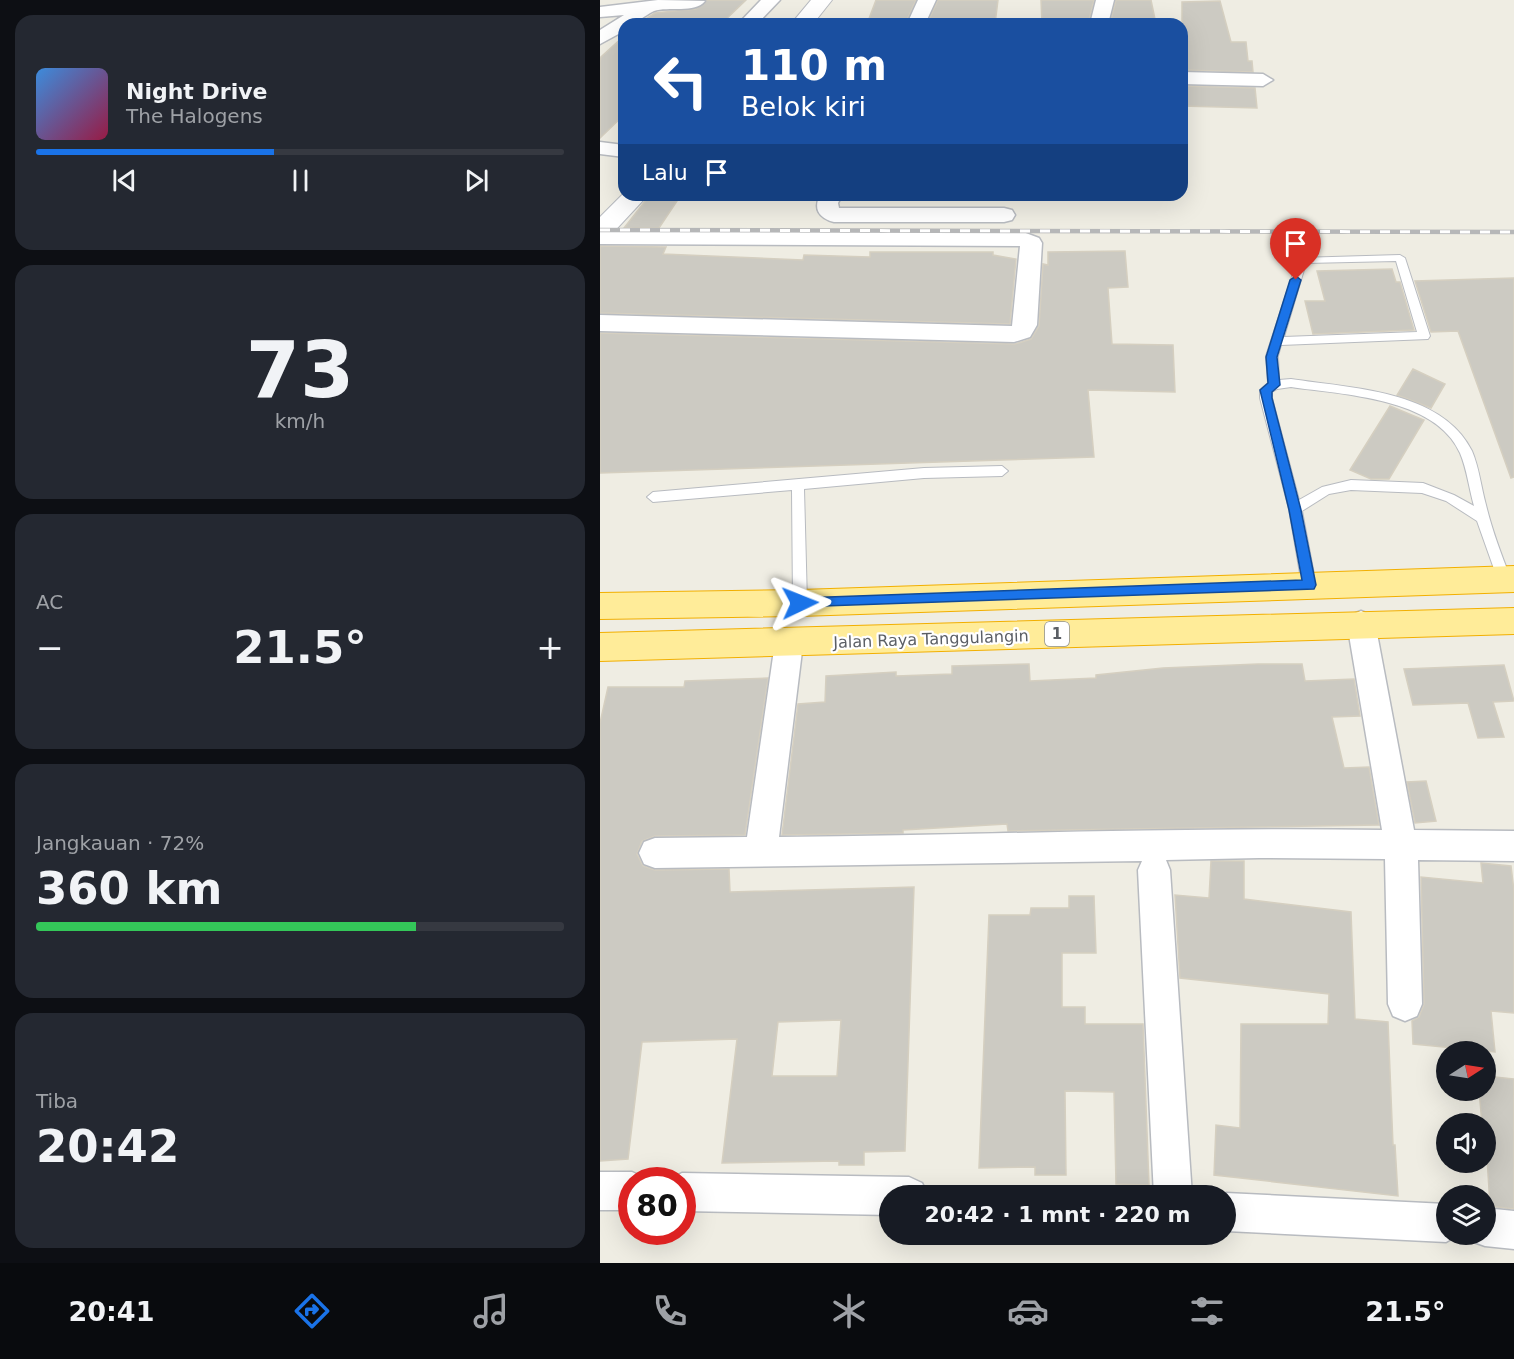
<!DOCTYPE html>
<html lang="id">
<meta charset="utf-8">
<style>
body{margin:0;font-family:"DejaVu Sans",sans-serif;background:#242831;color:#f1f3f6;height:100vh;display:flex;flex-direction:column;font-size:22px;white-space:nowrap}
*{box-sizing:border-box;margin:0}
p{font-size:20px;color:#9ea1a6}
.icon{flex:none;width:33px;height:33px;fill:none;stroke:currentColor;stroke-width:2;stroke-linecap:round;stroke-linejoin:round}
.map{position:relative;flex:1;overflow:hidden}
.drawer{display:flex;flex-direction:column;gap:15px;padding:15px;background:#0d0f14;width:600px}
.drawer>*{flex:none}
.top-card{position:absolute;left:18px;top:18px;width:570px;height:183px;border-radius:18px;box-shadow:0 6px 24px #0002;background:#1a4fa0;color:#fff;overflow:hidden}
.needle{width:39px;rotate:78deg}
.tools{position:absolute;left:836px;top:1041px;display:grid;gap:12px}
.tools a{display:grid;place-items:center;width:60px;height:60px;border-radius:50%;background:#171b24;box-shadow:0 6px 24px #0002;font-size:30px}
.speed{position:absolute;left:18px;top:1167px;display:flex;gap:12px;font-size:30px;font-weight:700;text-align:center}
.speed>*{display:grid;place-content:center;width:78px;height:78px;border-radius:50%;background:#171b24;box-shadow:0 6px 24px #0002;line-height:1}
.speed .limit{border:9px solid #d22;background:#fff;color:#111}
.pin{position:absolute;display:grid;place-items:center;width:51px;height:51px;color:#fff;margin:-62px -26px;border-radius:50% 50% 50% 0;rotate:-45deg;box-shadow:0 0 6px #0007}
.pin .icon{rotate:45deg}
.me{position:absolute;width:66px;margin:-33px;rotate:88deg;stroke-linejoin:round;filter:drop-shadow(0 0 4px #0008)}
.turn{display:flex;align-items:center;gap:21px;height:126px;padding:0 24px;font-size:27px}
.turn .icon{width:78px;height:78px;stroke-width:2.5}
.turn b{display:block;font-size:42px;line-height:51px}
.then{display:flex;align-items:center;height:57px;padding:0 24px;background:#0003;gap:12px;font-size:22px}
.big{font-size:45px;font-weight:700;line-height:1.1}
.drawer .card{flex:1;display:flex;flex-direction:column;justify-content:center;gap:9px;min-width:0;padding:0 21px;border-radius:18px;background:#242831}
.drawer .dial{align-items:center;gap:0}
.dial b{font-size:78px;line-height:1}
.song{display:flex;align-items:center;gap:18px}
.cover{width:72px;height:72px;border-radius:9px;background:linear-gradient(135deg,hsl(210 70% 55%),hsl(340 70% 35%))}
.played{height:6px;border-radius:3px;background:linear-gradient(90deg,#1a73e8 45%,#363941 45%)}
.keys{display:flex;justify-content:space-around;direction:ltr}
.heat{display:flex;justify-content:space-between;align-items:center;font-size:33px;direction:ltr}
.charge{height:9px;border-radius:4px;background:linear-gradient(90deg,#34c759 72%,#363941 0)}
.trip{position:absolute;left:279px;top:1185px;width:357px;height:60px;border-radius:30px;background:#171b24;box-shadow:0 6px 24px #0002;font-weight:700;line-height:60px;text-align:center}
.tab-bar{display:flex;height:96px;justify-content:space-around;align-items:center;background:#090b0e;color:#9ea1a6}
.tab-bar .icon{width:42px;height:42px}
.tab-bar .current{color:#1a73e8}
.tab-bar b{font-size:27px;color:#f1f3f6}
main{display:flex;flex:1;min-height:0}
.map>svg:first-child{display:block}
</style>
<main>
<section class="drawer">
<div class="card">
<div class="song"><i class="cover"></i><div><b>Night Drive</b><p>The Halogens</p></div></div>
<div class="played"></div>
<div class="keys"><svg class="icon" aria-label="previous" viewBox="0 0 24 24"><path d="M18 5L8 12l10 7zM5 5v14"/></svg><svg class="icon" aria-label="pause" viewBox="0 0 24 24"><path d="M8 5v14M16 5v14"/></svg><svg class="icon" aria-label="next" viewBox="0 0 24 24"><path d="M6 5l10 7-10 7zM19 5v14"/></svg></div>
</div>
<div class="card dial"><b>73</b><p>km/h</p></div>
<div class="card"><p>AC</p>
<div class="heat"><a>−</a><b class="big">21.5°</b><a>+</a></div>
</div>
<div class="card"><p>Jangkauan · 72%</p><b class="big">360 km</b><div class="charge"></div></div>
<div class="card"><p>Tiba</p><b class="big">20:42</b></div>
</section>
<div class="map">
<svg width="914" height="1263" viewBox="0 0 914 1263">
<rect width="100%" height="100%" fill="#efede3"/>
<path fill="#cccac2" stroke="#d5cfc0" stroke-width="1.5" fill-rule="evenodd" d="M 107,0 L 146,0 L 121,24 L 38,24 L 55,13 L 96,9 Z
M 276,0 L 316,0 L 305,24 L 267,24 Z
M 338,0 L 398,0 L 395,24 L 327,24 Z
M 441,0 L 494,0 L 488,24 L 442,24 Z
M 516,0 L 551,0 L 556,24 L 510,24 Z
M 620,1 L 631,42 L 646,42 L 648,61 L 652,61 L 653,72 L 582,70 L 582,2 Z
M 24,36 L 24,115 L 0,138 L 0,62 L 1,57 Z
M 582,86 L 655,88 L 657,108 L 582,106 Z
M 50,195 L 81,195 L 59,228 L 24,228 Z
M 0,246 L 66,247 L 63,254 L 203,260 L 204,255 L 270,257 L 270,252 L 393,252 L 393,255 L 416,259 L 410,324 L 0,313 Z
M 525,251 L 528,287 L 508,288 L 512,344 L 573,345 L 575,392 L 488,390 L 494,457 L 0,473 L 0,333 L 415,344 L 431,339 L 439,326 L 443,264 L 448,265 L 448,252 Z
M 792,269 L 796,282 L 800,282 L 814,330 L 713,334 L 705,301 L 725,301 L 717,271 Z
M 914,278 L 914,477 L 911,478 L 858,331 L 831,332 L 815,281 Z
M 813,369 L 845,384 L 831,408 L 797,395 Z
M 790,406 L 824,420 L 789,479 L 771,479 L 750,470 Z
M 429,664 L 430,681 L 496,678 L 496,675 L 563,668 L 658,664 L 702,664 L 705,681 L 754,679 L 760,716 L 732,717 L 744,768 L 769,767 L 779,825 L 408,831 L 407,824 L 303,830 L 303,833 L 182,835 L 198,704 L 225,702 L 226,676 L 296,672 L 296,676 L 352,674 L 352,666 Z
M 904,665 L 914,701 L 893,702 L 904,737 L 878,738 L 868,703 L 813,705 L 804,669 Z
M 168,678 L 145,835 L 55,836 L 42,841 L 37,854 L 43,866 L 55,870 L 129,869 L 130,892 L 314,887 L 305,1151 L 264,1152 L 264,1165 L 239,1165 L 239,1161 L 122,1163 L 137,1039 L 42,1042 L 28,1159 L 0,1161 L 0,723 L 8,687 L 84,687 L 85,681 ZM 241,1020 L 237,1076 L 172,1076 L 178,1022 Z
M 826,781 L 836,821 L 815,823 L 807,782 Z
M 611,861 L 644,861 L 644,899 L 751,912 L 755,1019 L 788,1022 L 793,1145 L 795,1145 L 798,1196 L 614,1175 L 616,1125 L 640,1128 L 641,1024 L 728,1024 L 729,994 L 580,978 L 575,895 L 609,898 Z
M 881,863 L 911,866 L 914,891 L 914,1013 L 891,1011 L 895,1052 L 813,1044 L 812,1021 L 819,1017 L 824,1004 L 821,877 L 883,883 Z
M 469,896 L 494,896 L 496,953 L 462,953 L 462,1007 L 485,1007 L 485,1024 L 543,1024 L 549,1185 L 516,1184 L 514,1092 L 465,1091 L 466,1175 L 435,1175 L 435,1167 L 379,1168 L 389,915 L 430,915 L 431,908 L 469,908 Z
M 885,1076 L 914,1079 L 914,1209 L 890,1206 L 885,1124 L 882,1124 L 879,1090 L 885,1090 Z"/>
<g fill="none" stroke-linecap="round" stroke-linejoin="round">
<defs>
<path id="service" d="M 800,255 L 805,258 L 830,336 L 828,339 L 681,345 L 678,356 L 679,380 L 691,379 C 750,388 842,390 872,451 C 879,467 881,487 886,505 C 892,530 901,554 911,579 L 909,583 L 899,583 L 877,521 L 846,501 L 822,493 L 751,490 L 729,494 L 702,511 L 716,585 L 714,589 L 704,589 L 702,585 L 689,509 L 660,398 L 660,390 L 668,383 L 666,356 L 698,258 ZM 796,261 L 817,332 L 684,337 L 706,263 ZM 691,387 C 743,395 835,397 860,453 C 867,469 869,489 874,506 L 854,495 L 823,483 L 751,480 L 722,487 L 699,500 L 672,398 L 672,392 L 677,389 Z
M 402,466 L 408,471 L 402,476 L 324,478 L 204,489 L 207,603 L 205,607 L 195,607 L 193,603 L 192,490 L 53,502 L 47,497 L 53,492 L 324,468 Z"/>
<path id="minor" d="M 58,0 L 105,1 C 95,14 68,6 54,11 C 43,16 38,24 24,24 L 24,31 L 0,44 L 0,30 L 24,15 L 0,17 L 0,7 Z
M 161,0 L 180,0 L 157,24 L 138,24 Z
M 318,0 L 336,0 L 325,24 L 307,24 Z
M 496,0 L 514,0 L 508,24 L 490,24 Z
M 582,72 L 663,74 L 673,80 L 663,86 L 582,84 Z
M 0,142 L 24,145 L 24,157 L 0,154 Z
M 220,195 L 242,195 L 238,203 L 239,208 L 404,208 L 412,210 L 415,215 L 412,220 L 404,222 L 234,222 C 219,218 213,209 220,195 Z
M 0,230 L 423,232 L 439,238 L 442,243 L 437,325 L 430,337 L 414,342 L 0,331 L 0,315 L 412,326 L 420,246 L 0,244 Z
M 761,611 L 771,615 L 775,623 L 814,830 L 914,831 L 914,861 L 818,860 L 822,1004 L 817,1016 L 805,1021 L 793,1016 L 788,1004 L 785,859 L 659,858 L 566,860 L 570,870 L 592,1196 L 554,1196 L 538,870 L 542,861 L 55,868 L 44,864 L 39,853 L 44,842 L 55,838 L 147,837 L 175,643 L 179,635 L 189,631 L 199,635 L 203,643 L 179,837 C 380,835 581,827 782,830 L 747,623 L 751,615 Z
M 0,1172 L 32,1172 L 45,1178 L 47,1180 L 32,1180 L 32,1210 L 0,1210 Z
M 82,1173 L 309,1177 L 322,1183 L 328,1196 L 290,1196 L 290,1215 L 82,1211 L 82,1180 L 68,1180 Z
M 626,1193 L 846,1204 L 846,1234 L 860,1234 L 846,1242 L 626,1231 L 626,1196 L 620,1196 Z
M 885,1208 L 914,1211 L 914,1249 L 885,1246 L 871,1241 L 869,1234 L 885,1234 Z"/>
<path id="tertiary" d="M 211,0 L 232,0 L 213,24 L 191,24 Z
M 24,193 L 48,195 L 9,237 L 0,239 L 0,217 Z"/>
<path id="trunk" d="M 914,566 L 914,592 L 200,616 L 0,619 L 0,593 L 200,590 Z
M 914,608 L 914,634 L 0,661 L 0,633 Z"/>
</defs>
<use href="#service" stroke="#b8bbc0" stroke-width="2"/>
<use href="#minor" stroke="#b8bbc0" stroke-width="3"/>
<use href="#tertiary" stroke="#b8bbc0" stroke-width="2"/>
<use href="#trunk" stroke="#f2af00" stroke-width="2"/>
<use href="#service" fill="#fff" fill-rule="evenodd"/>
<use href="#minor" fill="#fff" fill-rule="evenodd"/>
<use href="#tertiary" fill="#fff" fill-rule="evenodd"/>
<use href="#trunk" fill="#ffec99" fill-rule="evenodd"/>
<defs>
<path id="rail" d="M 0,230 L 914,232"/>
</defs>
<use href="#rail" stroke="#b6b7b8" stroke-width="4.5"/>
<use href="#rail" stroke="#fff" stroke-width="3" stroke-dasharray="10" stroke-linecap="butt"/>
</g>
<path fill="#1a73e8" stroke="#114b97" stroke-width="1.5" d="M 696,276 L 701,280 L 677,357 L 680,385 L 672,392 L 672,398 L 701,510 L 716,585 L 714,589 L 195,607 L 195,599 L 200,598 L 702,580 L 689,510 L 660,390 L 668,383 L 666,357 L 690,280 Z"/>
<g text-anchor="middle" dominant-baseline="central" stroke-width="4.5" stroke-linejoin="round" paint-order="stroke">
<rect fill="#fff" stroke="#8c8f93" stroke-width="1.5" x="445" y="622" width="24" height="24" rx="4.5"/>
<g font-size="15" font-weight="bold" fill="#5b5f65">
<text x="457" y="634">1</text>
</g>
<g font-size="16" fill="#5b5f65" stroke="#fff">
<text transform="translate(331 639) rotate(-2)">Jalan Raya Tanggulangin</text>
</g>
</g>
</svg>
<div class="tools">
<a><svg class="needle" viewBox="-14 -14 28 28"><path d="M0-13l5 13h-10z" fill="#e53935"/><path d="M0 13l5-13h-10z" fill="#9ea1a6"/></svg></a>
<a><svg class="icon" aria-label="sound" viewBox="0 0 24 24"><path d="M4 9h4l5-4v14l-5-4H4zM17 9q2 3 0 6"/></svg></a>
<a><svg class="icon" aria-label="layers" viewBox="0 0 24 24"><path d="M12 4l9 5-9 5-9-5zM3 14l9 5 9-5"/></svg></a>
</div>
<div class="speed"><div class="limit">80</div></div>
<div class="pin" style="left:696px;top:280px;background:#d93025"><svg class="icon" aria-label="arrive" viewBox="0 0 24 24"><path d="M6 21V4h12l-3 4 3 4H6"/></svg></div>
<svg class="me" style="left:200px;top:603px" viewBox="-20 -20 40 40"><path d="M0-17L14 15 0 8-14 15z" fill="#1a73e8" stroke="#fff" stroke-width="4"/></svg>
<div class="trip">20:42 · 1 mnt · 220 m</div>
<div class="top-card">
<div class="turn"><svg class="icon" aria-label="left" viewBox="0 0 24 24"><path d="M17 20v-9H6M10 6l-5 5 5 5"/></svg><div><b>110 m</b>Belok kiri</div></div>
<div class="then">Lalu<svg class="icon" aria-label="arrive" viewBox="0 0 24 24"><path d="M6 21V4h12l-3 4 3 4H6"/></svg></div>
</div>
</div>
</main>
<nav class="tab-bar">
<b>20:41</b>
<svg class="icon current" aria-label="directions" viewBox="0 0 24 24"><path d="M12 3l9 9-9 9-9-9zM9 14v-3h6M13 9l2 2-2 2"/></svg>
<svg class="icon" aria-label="music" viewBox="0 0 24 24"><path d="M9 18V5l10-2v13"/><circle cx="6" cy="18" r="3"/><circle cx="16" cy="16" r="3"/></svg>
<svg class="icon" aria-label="phone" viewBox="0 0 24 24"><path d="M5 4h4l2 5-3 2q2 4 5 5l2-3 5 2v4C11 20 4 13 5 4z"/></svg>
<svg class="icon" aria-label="climate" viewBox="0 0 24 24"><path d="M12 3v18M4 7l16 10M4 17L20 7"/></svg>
<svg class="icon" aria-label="car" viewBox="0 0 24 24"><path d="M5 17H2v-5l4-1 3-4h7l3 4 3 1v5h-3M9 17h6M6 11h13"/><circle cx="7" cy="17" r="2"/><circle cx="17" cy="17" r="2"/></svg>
<svg class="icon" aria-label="filters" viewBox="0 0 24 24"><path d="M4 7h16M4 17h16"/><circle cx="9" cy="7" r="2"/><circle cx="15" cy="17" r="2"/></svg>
<b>21.5°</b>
</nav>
